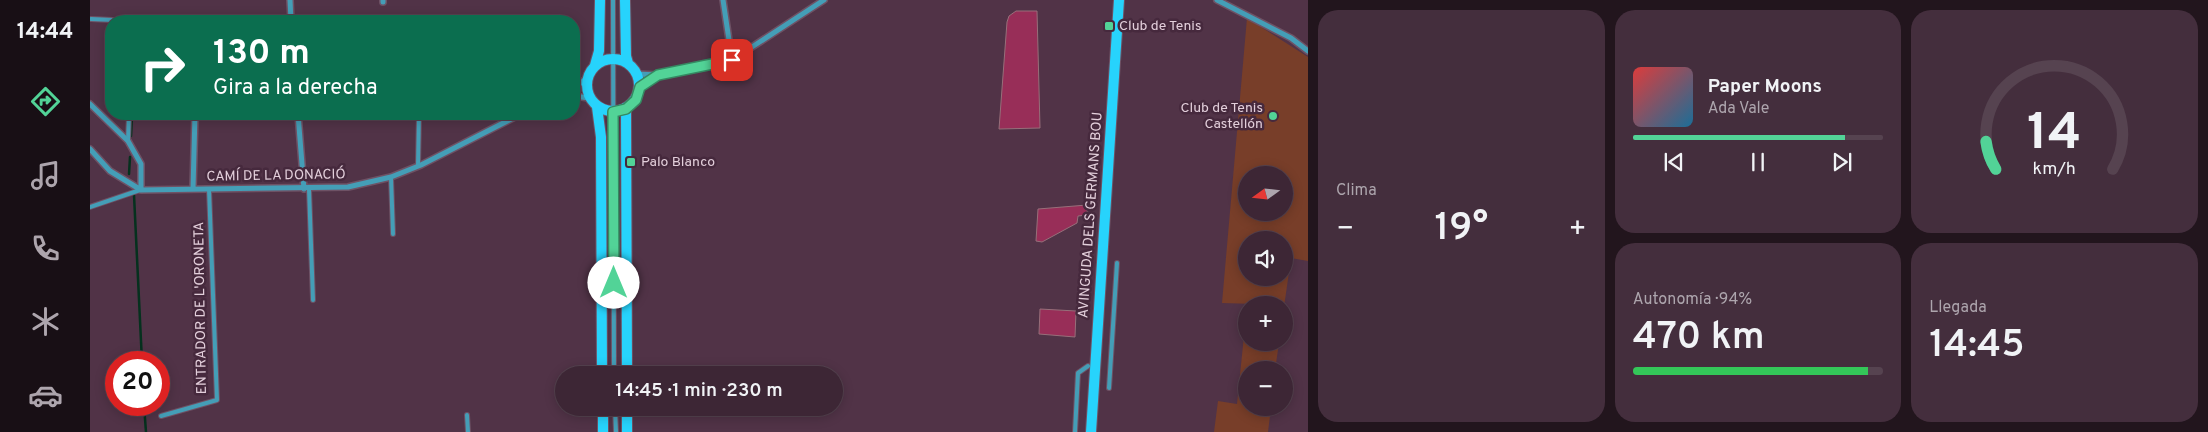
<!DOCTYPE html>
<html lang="es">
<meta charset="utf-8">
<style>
body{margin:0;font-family:Overpass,sans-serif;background:#442e3d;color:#f1f3f6;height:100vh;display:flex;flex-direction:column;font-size:19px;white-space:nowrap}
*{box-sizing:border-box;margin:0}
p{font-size:16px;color:#ada5ad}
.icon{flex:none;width:28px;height:28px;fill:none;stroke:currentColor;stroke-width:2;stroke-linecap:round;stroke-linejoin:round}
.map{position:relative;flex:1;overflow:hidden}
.panel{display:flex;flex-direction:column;gap:10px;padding:10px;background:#22151d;width:900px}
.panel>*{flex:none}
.banner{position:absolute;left:15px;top:15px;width:475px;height:105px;border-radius:20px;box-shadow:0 2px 12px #0003,0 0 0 1px #564350;background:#0b6e4f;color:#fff;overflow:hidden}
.needle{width:32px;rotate:255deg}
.fabs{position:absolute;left:1148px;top:166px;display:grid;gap:10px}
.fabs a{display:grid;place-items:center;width:55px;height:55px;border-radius:50%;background:#3d2635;box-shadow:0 2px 12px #0003,0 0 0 1px #564350;font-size:25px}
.speed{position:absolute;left:15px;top:351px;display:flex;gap:10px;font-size:25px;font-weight:700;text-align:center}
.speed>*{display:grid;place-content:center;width:65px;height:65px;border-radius:50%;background:#3d2635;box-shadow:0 2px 12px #0003,0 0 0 1px #564350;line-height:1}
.speed .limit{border:8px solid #d22;background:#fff;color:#111}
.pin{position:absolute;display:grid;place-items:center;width:42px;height:42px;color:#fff;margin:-21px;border-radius:10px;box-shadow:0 2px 8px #0006}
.me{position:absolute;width:55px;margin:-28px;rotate:0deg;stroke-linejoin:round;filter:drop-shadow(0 0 4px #0008)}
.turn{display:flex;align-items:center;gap:18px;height:105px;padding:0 25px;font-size:22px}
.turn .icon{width:65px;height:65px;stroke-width:2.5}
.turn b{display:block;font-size:35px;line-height:42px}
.big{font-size:38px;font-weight:600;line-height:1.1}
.panel .card{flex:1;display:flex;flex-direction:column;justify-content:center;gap:8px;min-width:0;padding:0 18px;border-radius:20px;background:#442e3d}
.panel .dial{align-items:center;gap:0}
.dial svg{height:130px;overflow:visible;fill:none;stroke:#564350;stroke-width:7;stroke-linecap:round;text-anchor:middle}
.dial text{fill:#f1f3f6;stroke:none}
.song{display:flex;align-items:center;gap:15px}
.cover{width:60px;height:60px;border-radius:8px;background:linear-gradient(135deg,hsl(0 70% 55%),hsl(200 70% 35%))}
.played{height:5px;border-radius:2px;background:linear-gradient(90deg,#52d397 85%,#564350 85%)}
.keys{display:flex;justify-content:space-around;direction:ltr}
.heat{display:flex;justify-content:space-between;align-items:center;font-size:28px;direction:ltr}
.charge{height:8px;border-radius:4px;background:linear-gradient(90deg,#34c759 94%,#564350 0)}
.panel .tiles{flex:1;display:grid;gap:10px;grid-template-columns:repeat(3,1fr)}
.card:first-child{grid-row:span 2}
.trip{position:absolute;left:465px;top:366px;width:288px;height:50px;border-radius:25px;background:#3d2635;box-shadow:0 2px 12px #0003,0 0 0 1px #564350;font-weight:600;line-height:50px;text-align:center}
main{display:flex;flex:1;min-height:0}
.dock{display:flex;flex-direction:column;width:90px;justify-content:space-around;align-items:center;background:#180f15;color:#ada5ad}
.dock .icon{width:35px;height:35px}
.dock .current{color:#52d397}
.dock b{font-size:22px;color:#f1f3f6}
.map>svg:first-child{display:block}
</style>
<main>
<nav class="dock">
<b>14:44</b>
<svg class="icon current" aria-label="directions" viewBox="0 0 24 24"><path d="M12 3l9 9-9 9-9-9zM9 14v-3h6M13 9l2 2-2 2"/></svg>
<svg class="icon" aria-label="music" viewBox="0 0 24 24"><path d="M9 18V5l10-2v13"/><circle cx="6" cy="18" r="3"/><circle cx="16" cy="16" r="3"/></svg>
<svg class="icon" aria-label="phone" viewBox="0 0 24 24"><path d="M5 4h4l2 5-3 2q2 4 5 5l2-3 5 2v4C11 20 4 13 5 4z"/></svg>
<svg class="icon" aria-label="climate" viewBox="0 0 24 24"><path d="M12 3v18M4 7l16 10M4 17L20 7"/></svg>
<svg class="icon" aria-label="car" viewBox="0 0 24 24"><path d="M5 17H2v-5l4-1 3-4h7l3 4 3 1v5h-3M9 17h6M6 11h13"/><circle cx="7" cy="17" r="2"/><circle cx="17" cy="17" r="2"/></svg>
</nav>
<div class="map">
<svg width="1218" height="432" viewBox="0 0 1218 432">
<rect width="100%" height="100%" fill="#513347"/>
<path fill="#783e29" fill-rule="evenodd" d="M 1157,18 L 1218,57 L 1218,261 L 1201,258 L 1194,307 L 1194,305 L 1132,303 ZM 1156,175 L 1194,175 L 1194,212 L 1156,212 ZM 1156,240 L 1194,240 L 1194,278 L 1156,278 Z
M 1156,316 L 1156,342 L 1189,343 L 1185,370 L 1156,370 L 1156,408 L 1181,408 L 1178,432 L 1124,432 L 1128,401 L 1147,404 Z"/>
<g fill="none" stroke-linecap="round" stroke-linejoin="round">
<path stroke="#05311e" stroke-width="2.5" d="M 47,21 L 48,16
M 41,136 L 42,114
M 39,174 L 40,157
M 44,195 L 52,362
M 54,405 L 56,432"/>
</g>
<path fill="#982e58" stroke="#976f7a" d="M 926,11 L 947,11 L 950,128 L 909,129 L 917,22 L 919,16 Z
M 997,205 L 997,215 L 988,216 L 987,223 L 952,242 L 946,241 L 948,209 Z
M 950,309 L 986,311 L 985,337 L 949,334 Z"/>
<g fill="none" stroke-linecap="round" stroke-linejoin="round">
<defs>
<path id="lane" d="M 523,0 L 524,375
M 1,19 L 44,21
M 38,141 L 39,114
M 328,166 L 329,114
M 301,177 L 303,234
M 219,189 L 223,300
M 0,207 L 50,190
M 1019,388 L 1027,263
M 525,408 L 526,432
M 377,415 L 378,432
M 71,416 L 127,400 L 119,189
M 985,432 L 988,373 L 998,366"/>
<path id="street" d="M 200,0 L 201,21
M 293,0 L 293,2
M 633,0 L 642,60
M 1127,0 L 1201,38 L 1218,51
M 547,74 L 568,75 L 642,60 L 734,0
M 550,87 L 568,75
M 484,88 L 496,79
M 484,96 L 499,98
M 0,104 L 38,141 L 51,164 L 51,190
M 208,114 L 214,189
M 0,149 L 20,171 L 51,190 L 258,187 L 301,177 L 331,165 L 431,114
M 103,189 L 105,114"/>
<path id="secondary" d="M 535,0 L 536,56 L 538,63
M497 85a26 26 0 1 1 52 0a26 26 0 1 1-52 0Z
M 505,65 L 509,51 L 510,0
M 507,107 L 511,137 L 512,375
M 536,109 L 537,375
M 513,408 L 513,432
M 537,408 L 537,432
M 1001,432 L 1029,0"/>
</defs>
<use href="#lane" stroke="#6e5265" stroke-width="6"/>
<use href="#street" stroke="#6e5265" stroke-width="8"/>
<use href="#secondary" stroke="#6e5265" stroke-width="12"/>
<use href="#lane" stroke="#449eb7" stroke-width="4"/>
<use href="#street" stroke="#449eb7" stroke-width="5"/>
<use href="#secondary" stroke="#27d3fc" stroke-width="10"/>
</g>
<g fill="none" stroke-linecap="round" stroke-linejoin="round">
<defs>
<path id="route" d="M 524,283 L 523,112 L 536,109 L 546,100 L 550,87 L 568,75 L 642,60"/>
</defs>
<use href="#route" stroke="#358962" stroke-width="12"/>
<use href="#route" stroke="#52d397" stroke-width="9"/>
</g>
<g fill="#52d397" stroke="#46293d" stroke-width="2">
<rect x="1014" y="21" width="10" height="10" rx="2.5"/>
<circle cx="1183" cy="116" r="5"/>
<rect x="536" y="157" width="10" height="10" rx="2.5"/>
</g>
<g text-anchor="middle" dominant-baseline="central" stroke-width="5" stroke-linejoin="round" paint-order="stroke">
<g font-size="14" fill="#e3cfdb" stroke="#46293d" text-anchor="start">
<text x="1029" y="26">Club de Tenis</text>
<text x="1173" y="108" text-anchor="end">Club de Tenis<tspan x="1173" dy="16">Castellón</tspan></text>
<text x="551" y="162">Palo Blanco</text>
</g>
<g font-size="14" fill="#e3cfdb" stroke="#46293d">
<text transform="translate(186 176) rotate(-1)">CAMÍ DE LA DONACIÓ</text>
<text transform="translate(1001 215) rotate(-86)">AVINGUDA DELS GERMANS BOU</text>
<text transform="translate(111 308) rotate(-91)">ENTRADOR DE L'ORONETA</text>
</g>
</g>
</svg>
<div class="fabs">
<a><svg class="needle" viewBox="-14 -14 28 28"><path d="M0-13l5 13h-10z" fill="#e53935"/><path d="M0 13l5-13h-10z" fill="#ada5ad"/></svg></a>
<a><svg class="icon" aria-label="sound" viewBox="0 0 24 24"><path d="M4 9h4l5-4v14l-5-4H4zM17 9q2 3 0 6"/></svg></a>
<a>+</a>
<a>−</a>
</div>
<div class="speed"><div class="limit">20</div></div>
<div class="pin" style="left:642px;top:60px;background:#d93025"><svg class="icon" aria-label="arrive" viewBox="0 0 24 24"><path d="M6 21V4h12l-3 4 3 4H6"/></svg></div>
<svg class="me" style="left:524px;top:283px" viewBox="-20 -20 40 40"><circle r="19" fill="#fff"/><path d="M0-13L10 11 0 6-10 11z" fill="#52d397"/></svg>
<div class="trip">14:45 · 1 min · 230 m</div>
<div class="banner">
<div class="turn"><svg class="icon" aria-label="right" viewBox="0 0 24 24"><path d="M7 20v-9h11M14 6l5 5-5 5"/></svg><div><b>130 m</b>Gira a la derecha</div></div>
</div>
</div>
<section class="panel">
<div class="tiles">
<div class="card"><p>Clima</p>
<div class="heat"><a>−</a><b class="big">19°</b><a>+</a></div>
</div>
<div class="card">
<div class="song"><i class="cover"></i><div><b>Paper Moons</b><p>Ada Vale</p></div></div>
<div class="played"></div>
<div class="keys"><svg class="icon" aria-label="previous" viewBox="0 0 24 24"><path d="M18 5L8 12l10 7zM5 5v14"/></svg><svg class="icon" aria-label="pause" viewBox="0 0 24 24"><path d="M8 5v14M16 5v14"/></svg><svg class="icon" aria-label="next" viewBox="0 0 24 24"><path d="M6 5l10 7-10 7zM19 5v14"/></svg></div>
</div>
<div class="card dial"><svg viewBox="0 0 100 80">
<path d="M14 69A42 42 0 1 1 86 69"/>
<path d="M14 69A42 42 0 0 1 8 52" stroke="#52d397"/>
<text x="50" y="56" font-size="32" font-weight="700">14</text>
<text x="50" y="72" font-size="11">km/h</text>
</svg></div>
<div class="card"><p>Autonomía · 94%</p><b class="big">470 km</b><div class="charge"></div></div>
<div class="card"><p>Llegada</p><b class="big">14:45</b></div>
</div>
</section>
</main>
